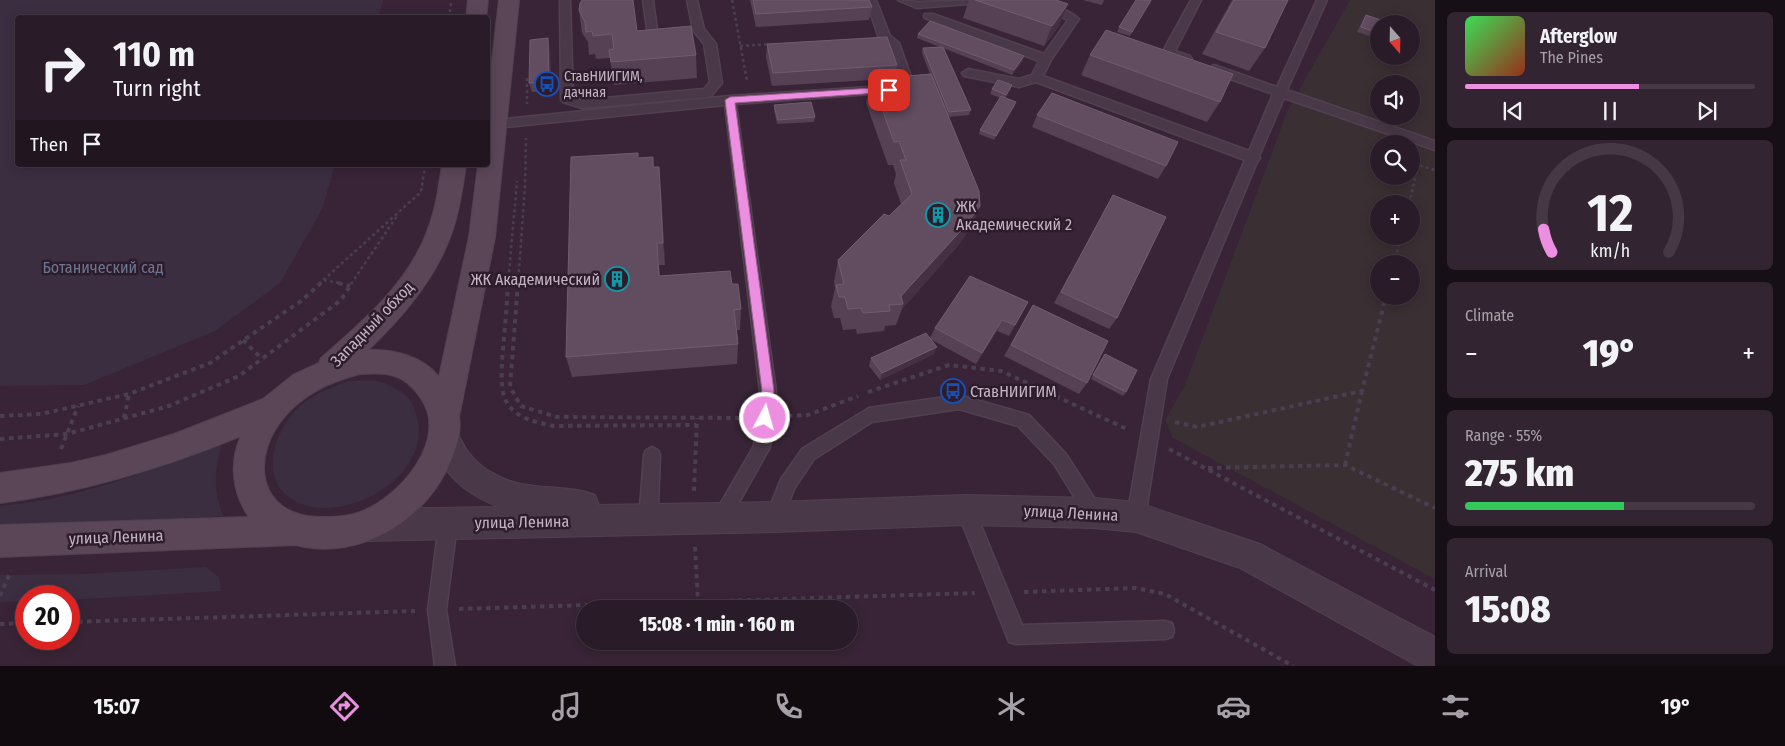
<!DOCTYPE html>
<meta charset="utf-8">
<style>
body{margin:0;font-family:"Fira Sans Condensed",sans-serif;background:#322430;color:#f1f3f6;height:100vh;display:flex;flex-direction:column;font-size:19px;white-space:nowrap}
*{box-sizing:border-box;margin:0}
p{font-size:16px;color:#a5a1a8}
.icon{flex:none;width:28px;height:28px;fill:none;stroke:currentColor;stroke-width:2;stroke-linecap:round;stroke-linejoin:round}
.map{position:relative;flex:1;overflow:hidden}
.drawer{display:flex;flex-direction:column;gap:12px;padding:12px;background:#170f16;width:350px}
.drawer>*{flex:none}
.hud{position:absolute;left:15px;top:15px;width:475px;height:152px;border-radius:5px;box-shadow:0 2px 12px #0003,0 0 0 1px #463945;background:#2a1b28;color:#f1f3f6;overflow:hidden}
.needle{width:32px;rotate:160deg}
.controls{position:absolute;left:1370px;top:15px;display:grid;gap:10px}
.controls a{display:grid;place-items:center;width:50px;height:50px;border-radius:50%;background:#2a1b28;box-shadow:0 2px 12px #0003,0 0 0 1px #463945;font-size:25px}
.speed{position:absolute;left:15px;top:585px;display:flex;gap:10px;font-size:25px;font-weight:700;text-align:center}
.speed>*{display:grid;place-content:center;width:65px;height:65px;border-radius:50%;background:#2a1b28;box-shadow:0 2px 12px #0003,0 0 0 1px #463945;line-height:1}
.speed .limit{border:8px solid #d22;background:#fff;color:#111}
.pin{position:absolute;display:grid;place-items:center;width:42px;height:42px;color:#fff;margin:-21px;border-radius:10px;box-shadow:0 2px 8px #0006}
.me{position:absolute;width:55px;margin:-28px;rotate:6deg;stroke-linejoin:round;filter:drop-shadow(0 0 4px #0008)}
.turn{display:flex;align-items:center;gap:18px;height:105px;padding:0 15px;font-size:22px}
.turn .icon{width:65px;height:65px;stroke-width:2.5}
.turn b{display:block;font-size:35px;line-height:42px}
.then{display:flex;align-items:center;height:48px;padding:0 15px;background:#0003;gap:10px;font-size:19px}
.big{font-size:38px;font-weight:800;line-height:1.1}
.drawer .widget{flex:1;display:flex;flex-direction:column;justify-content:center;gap:8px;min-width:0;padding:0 18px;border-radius:8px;background:#322430}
.drawer .dial{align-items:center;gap:0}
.dial svg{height:130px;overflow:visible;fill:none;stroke:#463945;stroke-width:7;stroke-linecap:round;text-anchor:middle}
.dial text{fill:#f1f3f6;stroke:none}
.song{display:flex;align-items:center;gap:15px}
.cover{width:60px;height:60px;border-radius:8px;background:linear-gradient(135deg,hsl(130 70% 55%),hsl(10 70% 35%))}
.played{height:5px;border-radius:2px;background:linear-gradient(90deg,#ed8fe1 60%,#463945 60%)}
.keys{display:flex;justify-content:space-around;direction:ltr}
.heat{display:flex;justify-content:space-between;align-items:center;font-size:28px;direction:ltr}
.charge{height:8px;border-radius:4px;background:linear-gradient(90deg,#34c759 55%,#463945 0)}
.trip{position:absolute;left:576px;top:600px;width:282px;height:50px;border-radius:25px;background:#2a1b28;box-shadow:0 2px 12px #0003,0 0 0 1px #463945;font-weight:800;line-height:50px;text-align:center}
.menu{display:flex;height:80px;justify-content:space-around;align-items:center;background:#110b10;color:#a5a1a8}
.menu .icon{width:35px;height:35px}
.menu .active{color:#ed8fe1}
.menu b{font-size:22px;color:#f1f3f6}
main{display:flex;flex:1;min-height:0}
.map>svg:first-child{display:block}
</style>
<main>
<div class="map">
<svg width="1435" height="666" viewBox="0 0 1435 666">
<rect width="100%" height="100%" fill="#382436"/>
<path fill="#3a2f33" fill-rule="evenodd" d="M 1350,0 L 1435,0 L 1435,579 L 1173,438 L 1165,420 L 1185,385 L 1287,112 ZM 1379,24 L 1411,24 L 1411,56 L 1379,56 ZM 1379,84 L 1411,84 L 1411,116 L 1379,116 ZM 1379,144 L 1411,144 L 1411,176 L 1379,176 ZM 1379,204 L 1411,204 L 1411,236 L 1379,236 ZM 1379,264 L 1411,264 L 1411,296 L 1379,296 Z"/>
<path fill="#3b2e41" d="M 0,0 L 383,0 L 378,18 L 18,18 L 18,165 L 335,165 L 322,209 L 280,283 L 215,331 L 84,385 L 0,386 Z
M 348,381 C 358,381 369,380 378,381 C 384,382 390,386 396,389 C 407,394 413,402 416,414 C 435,472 352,523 302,504 C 255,486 272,432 301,405 C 315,393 331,388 348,381 Z
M 222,443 C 214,472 213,487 223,516 L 0,527 L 0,506 C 77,500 151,470 222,443 Z
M 206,567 L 219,577 L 221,591 L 69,600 L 69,596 L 26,596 L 26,601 L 0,602 L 0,575 L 84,574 Z"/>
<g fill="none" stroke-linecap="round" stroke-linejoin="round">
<defs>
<path id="service" d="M 560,0 L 570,0 L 573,97 L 583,100 L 704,89 L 710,82 L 704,44 L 693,30 L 687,0 L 697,0 L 704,29 L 716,44 L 722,83 L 711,96 L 707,97 L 582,108 L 563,102 L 561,99 Z
M 643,0 L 653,0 L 657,30 L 670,31 L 672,33 L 670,35 L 648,36 Z
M 866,0 L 876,0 L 890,36 L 899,43 L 915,88 L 913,91 L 736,104 L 776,391 L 770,447 L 727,524 L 721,526 L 715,524 L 712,518 L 754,446 L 760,391 L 725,105 L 496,128 L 490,124 L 496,120 L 730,96 L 902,85 L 888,45 L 879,38 Z
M 898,0 L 918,2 L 985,0 L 980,3 L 917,8 Z
M 1006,0 C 1026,0 1064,4 1079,19 L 1051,60 L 1043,76 L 1249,151 L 1273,94 L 1210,72 L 1208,69 L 1214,65 L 1277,87 L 1317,0 L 1327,0 L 1287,90 L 1435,141 L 1435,150 L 1284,98 L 1259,156 L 1260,158 L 1257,162 L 1167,379 L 1145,517 L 1142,523 L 1136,525 L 1130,523 L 1127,517 L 1151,379 L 1245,160 L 1036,82 L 1019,87 L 964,76 L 962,73 L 968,69 L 1019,79 L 1032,75 L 1039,61 L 925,18 L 924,16 L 925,14 L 933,14 L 1044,54 L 1068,20 L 1048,11 L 1007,2 Z
M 1191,0 L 1201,0 L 1175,51 L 1190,56 L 1192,59 L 1190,62 L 1186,63 L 1164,56 L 1162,53 Z
M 959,395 L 1029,415 L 1066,454 L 1100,507 L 1103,513 L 1100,519 L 1094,521 L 1088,519 L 1054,464 L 1018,426 L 959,409 L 872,422 L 814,459 L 794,489 L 781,523 L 775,525 L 769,523 L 766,517 L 781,479 L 802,449 L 869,408 Z
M 652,447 L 658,450 L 660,455 L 658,507 L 655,513 L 649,515 L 643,513 L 640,507 L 644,455 L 646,450 Z
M 966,502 L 972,504 L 1022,625 L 1165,621 L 1172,623 L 1174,630 L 1172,637 L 1165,639 L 1016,644 L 1009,642 L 957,510 L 960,504 Z
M 448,516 L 454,518 L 457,524 L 446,610 L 455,666 L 435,666 L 428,610 L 439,524 L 442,518 Z"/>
<path id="minor" d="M 444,425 C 462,432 458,440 469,453 C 476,462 486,470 496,475 C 527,492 564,483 595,495 L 599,505 L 775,502 L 966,495 L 1094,498 L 1136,502 L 1260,544 L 1435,637 L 1435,666 L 1418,666 L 1240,568 L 1136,532 L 1094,528 L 966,525 L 775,532 L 368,541 L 357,536 L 352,525 L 357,514 L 368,509 L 499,507 C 461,492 445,475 429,439 L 433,429 Z"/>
<path id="secondary" d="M 468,0 L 488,0 L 486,18 L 466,18 Z
M 499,0 L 519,0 L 495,237 L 459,417 C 462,430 457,445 452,458 C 429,518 361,562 296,545 L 0,557 L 0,525 L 249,517 C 232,493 229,462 241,436 C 163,468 84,492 0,503 L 0,473 L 71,463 L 106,455 L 174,434 L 263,399 L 293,375 L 319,363 L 321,358 C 362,322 409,283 428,229 C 436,208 439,186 442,165 L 466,165 C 463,186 460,208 453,229 C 438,276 404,316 368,350 C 393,349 423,356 439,377 L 469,237 L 478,165 L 488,165 L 488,93 ZM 360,374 C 371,374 383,372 394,376 C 405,379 414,388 420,397 C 451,439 399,498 360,512 C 347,517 332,517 318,517 C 257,515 250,456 285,416 C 305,393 332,381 360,374 Z"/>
</defs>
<use href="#service" stroke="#514150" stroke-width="3"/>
<use href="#minor" stroke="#514150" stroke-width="2"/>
<use href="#secondary" stroke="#514150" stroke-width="2"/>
<path stroke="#4a3f51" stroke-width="2.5" stroke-dasharray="3 3" stroke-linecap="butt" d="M 732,0 L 747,81
M 449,18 L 451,3
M 740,46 L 771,44
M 527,78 L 527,104
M 1409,204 L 1418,165 L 1435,170
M 1394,264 L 1401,236
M 324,280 L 343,284
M 319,284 L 421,192 L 425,166
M 351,284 L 397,216
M 508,284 L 517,181
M 518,284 L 525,186 L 526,138"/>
<path stroke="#4a3f51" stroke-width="4" stroke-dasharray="4.5 4.5" stroke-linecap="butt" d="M 338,283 L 350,286
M 508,283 C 507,305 505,327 503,349 C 499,399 500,416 554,426 L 696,425
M 518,283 L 510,387 L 521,406 L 557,417 L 744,418
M 243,340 L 262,359
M 868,392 L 949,365 L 1001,371 L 1129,430
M 0,416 L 41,414 L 129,394 L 210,363 L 301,301 L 321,283
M 788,416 L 808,415 L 858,396
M 124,418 L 129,394
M 1175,422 L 1197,427 L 1362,391 L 1386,296
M 0,439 L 67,434 L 169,406 L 239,376 L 341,300 L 352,283
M 61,449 L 78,406
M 1169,449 L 1435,590
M 1345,465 L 1362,391
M 1208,468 L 1345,465 L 1435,508
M 694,491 L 697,418
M 695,547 L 698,602
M 1024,592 L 1135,588 L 1165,594 L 1293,666
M 0,596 L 11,571
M 459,609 L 975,593
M 69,622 L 415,611
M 0,624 L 26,623"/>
<use href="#service" fill="#493847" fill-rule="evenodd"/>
<use href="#minor" fill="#493847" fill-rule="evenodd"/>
<use href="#secondary" fill="#5b4658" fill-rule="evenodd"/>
</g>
<path fill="#564054" d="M 750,0 L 869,0 L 872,7 L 869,20 L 756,27 Z
M 969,0 L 1056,0 L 1060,24 L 1044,46 L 963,18 Z
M 1083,0 L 1104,0 L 1102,5 Z
M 1152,0 L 1130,36 L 1117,32 L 1119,27 Z
M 1232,0 L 1288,0 L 1265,48 L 1249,71 L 1202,54 Z
M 579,10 L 637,31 L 696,55 L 697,78 L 614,85 L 610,58 L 596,59 L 595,54 L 589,55 L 588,42 L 582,33 Z
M 1366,15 L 1379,24 L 1379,39 L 1357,32 L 1363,20 Z
M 918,34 L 1023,61 L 1012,75 L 943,48 L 971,110 L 969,115 L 948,117 L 980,206 L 971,228 L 957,247 L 902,309 L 896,325 L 885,326 L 884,331 L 857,334 L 856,329 L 843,330 L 840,318 L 834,318 L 831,306 L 835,288 L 834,282 L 838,260 L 889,216 L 901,204 L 894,183 L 896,174 L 893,165 L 888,165 L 866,103 L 871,80 L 772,86 L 766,57 L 767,44 L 897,65 L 894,77 L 930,74 L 922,53 L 923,48 L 940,47 L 917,38 Z
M 550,47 L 551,90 L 532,92 L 529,83 Z
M 1090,55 L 1220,102 L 1207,122 L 1081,75 Z
M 1012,85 L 1010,90 L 1005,98 L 1015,106 L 994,140 L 979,134 L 980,130 L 1000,98 L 990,94 L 992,89 Z
M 774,105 L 815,117 L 814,122 L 777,124 L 774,110 Z
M 1037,115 L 1166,166 L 1158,179 L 1032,127 Z
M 653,157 L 654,167 L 661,190 L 665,265 L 659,265 L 660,276 L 732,284 L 741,309 L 740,330 L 737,330 L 738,344 L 737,364 L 572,377 L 566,357 L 639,158 Z
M 1113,195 L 1117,318 L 1109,329 L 1054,303 Z
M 1028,302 L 1009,336 L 997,331 L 976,364 L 932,340 L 934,354 L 880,380 L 869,366 L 871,358 L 930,338 L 935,328 Z
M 1033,305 L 1087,383 L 1079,394 L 1004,356 Z
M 1105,354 L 1126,392 L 1123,396 L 1091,379 L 1102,358 Z"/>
<path fill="#452f43" d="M 1068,4 L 1060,24 L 1044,46 L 1052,26 Z
M 548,38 L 550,47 L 551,90 L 549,82 Z
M 1024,56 L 1023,61 L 1012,75 L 1014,70 Z
M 1016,102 L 1015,106 L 994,140 L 996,136 Z
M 659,167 L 661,190 L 665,265 L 663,243 Z
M 980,206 L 971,228 L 957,247 L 902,309 L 903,304 L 901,296 Z
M 657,243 L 659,265 L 661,298 L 659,276 Z
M 1002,320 L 997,331 L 976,364 L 982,353 Z
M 937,347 L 934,354 L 880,380 L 882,373 Z"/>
<path fill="#624c60" stroke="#715c6f" d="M 582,0 L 633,0 L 637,31 L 691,26 L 696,55 L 611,62 L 609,50 L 614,49 L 612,34 L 593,36 L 592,31 L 586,32 L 585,22 L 579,10 L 580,3 Z
M 753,0 L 869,0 L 872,7 L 756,14 Z
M 975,0 L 1056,0 L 1068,4 L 1052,26 Z
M 1136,0 L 1151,0 L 1132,32 L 1119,27 Z
M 1234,0 L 1288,0 L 1265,48 L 1216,32 Z
M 1366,15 L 1390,23 L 1379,24 L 1379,33 L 1361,27 Z
M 930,21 L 1024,56 L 1014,70 L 918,34 Z
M 1106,30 L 1233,74 L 1220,102 L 1090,55 Z
M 887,37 L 897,65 L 773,73 L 767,44 Z
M 548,38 L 549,82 L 529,83 L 530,40 Z
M 943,47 L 971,110 L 949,112 L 923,48 Z
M 931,74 L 979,191 L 980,206 L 966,225 L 901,296 L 903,304 L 889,305 L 890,311 L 863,313 L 861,308 L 848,309 L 845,297 L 839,297 L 836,285 L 844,284 L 838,260 L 884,214 L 889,216 L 912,194 L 900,160 L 906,160 L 899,141 L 894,142 L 871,79 Z
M 998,80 L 1012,85 L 1006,95 L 992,89 Z
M 1052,93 L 1178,142 L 1166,166 L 1037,115 Z
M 1001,96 L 1016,102 L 996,136 L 980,130 Z
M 811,102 L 815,117 L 778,120 L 774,105 Z
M 638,153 L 638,158 L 653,157 L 653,167 L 659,167 L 663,243 L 657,243 L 659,276 L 730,271 L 732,284 L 738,284 L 741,309 L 734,310 L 738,344 L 566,357 L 571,157 Z
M 1113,195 L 1166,217 L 1117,318 L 1061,292 Z
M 970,276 L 1028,302 L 1015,325 L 1002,320 L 982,353 L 935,328 Z
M 1033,305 L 1108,341 L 1087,383 L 1011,345 Z
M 926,333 L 937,347 L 882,373 L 871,358 Z
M 1105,354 L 1137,370 L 1126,392 L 1093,375 Z"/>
<path fill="#ed8fe1" stroke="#9a5d92" d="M 889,87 L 892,88 L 892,92 L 735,103 L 774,391 L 771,418 L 770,421 L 765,423 L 761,421 L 759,418 L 762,391 L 725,100 L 730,97 Z"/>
<defs>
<symbol id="bus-ring" viewBox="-11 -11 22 22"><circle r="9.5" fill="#2d1d2c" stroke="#1a4fb4" stroke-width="1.5"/><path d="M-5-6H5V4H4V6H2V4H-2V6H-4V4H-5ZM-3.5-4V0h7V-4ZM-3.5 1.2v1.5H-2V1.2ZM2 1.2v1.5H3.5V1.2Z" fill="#1a4fb4"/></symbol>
<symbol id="building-ring" viewBox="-11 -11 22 22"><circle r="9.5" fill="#2d1d2c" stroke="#0f9aa8" stroke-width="1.5"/><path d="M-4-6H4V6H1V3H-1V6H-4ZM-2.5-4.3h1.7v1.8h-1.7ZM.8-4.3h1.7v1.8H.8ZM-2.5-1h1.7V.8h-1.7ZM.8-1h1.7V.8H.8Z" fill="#0f9aa8"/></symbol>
</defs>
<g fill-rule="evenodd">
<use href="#bus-ring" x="533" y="70" width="28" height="28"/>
<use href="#building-ring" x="924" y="201" width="28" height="28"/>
<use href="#building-ring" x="603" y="265" width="28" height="28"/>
<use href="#bus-ring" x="939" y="377" width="28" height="28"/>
</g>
<g text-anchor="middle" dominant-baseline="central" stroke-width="5" stroke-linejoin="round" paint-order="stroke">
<g font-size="14" fill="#c4b3c2" stroke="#2d1d2c" text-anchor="start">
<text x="564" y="76">СтавНИИГИМ,<tspan x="564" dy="16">дачная</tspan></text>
</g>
<g font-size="16" fill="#c4b3c2" stroke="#2d1d2c" text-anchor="start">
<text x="956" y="206">ЖК<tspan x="956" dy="18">Академический 2</tspan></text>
<text x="600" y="279" text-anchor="end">ЖК Академический</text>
<text x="970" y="391">СтавНИИГИМ</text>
</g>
<g font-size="16" fill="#6c7693" stroke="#2d1d2c">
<text x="103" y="267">Ботанический сад</text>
</g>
<g font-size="16" fill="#c4b3c2" stroke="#2d1d2c">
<text transform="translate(372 324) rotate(-46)">Западный обход</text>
<text transform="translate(1071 513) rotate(3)">улица Ленина</text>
<text transform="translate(522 522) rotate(-1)">улица Ленина</text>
<text transform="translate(116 537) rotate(-2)">улица Ленина</text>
</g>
</g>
</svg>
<div class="controls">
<a><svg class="needle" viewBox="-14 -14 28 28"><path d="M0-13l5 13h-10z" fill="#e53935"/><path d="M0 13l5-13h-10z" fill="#a5a1a8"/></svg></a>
<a><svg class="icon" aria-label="sound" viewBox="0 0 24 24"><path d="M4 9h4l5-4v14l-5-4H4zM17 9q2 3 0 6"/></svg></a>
<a><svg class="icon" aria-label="search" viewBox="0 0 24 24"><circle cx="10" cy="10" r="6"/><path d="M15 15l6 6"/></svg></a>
<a>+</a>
<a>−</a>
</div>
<div class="speed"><div class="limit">20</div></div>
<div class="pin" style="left:889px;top:90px;background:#d93025"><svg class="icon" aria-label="arrive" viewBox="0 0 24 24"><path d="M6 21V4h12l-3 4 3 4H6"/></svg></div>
<svg class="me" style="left:765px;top:418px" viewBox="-20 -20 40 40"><circle r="17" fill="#ed8fe1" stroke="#fff" stroke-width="3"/><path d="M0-11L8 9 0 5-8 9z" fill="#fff"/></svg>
<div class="trip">15:08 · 1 min · 160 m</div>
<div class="hud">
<div class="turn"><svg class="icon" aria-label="right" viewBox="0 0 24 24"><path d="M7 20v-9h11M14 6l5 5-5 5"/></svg><div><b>110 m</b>Turn right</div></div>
<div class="then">Then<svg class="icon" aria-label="arrive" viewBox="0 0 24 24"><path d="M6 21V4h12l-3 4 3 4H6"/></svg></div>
</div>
</div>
<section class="drawer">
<div class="widget">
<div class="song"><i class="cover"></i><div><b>Afterglow</b><p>The Pines</p></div></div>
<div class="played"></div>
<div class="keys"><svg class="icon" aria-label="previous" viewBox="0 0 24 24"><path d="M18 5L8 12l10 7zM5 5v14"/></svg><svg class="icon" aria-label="pause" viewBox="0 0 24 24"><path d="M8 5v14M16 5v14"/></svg><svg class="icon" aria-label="next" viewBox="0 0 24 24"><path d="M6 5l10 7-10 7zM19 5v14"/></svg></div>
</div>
<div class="widget dial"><svg viewBox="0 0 100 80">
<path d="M14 69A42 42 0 1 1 86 69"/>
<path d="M14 69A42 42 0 0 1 9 55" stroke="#ed8fe1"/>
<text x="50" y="56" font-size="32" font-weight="700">12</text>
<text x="50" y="72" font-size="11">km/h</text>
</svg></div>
<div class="widget"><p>Climate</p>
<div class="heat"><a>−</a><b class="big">19°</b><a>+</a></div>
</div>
<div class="widget"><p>Range · 55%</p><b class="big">275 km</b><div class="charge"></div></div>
<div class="widget"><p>Arrival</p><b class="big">15:08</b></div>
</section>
</main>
<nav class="menu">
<b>15:07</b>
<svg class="icon active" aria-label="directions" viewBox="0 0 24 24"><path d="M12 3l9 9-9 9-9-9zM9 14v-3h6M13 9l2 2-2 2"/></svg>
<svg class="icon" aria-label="music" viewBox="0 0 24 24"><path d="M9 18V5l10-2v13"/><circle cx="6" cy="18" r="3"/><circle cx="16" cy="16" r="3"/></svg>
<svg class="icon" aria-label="phone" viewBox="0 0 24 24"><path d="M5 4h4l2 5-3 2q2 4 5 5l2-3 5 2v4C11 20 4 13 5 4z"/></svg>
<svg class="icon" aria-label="climate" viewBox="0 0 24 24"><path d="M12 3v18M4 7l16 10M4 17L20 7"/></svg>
<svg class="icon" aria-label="car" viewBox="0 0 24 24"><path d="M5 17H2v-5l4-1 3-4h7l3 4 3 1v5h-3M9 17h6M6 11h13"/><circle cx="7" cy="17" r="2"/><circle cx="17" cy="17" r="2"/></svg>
<svg class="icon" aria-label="filters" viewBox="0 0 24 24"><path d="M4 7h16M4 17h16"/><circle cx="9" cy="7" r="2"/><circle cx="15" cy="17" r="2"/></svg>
<b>19°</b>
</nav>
